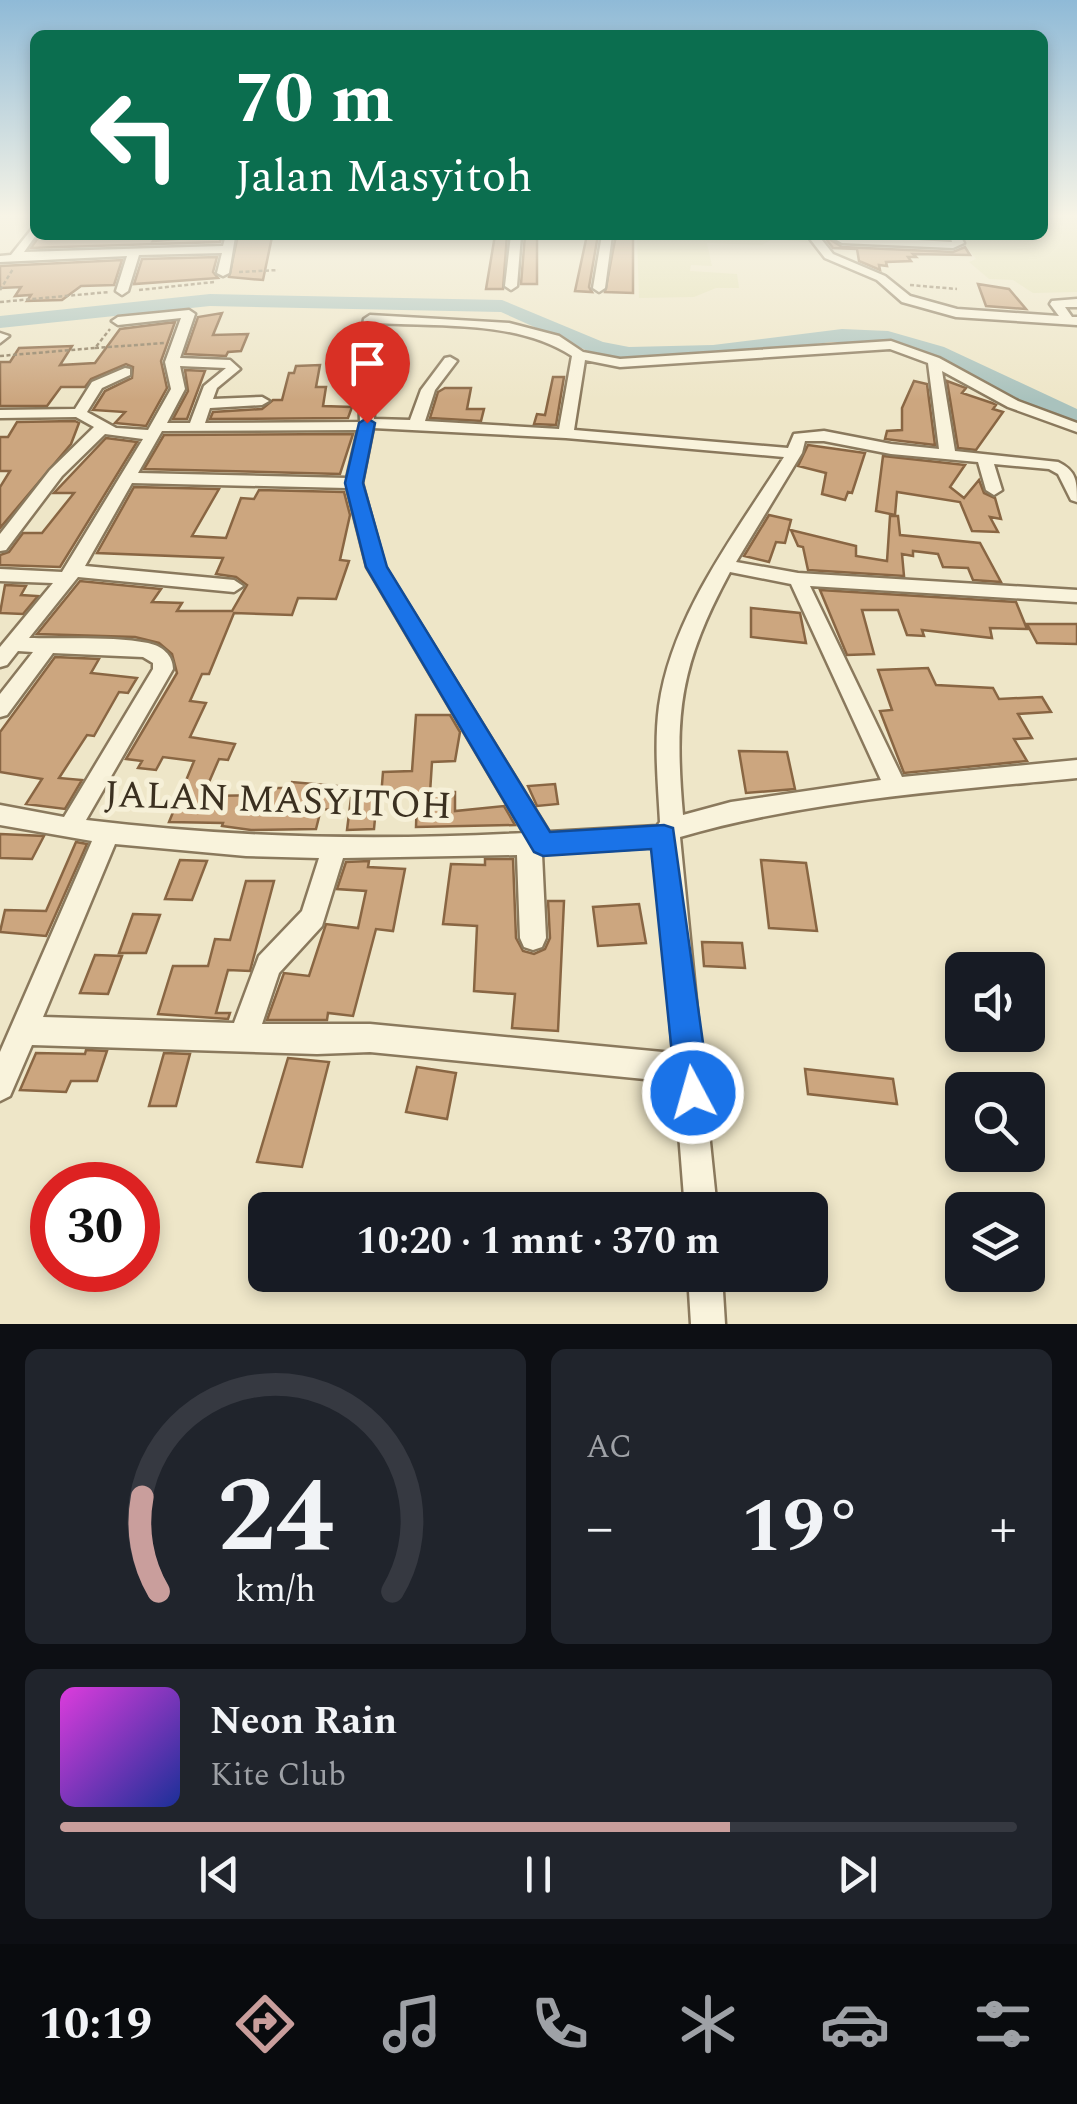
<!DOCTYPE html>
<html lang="id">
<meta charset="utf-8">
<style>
body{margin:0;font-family:Spectral,serif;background:#20242c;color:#f1f3f6;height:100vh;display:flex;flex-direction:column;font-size:38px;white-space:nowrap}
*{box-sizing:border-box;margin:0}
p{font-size:32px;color:#9ea1a6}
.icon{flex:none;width:55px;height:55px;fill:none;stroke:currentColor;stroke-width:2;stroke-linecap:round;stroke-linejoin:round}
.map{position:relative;height:1324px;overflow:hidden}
.side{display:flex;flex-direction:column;gap:25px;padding:25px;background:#0d0f14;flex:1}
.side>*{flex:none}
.hud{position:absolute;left:30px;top:30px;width:1018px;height:210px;border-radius:15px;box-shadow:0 5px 15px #0003;background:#0b6e4f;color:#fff;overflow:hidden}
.controls{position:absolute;left:945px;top:952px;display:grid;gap:20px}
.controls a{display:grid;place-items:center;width:100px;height:100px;border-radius:15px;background:#171b24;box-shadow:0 5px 15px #0003;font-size:50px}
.speed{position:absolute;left:30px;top:1162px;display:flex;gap:20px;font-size:50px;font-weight:700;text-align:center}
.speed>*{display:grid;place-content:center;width:130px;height:130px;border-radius:50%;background:#171b24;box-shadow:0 5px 15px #0003;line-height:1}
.speed .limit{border:15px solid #d22;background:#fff;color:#111}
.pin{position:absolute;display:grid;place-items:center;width:85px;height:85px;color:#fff;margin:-102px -42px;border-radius:50% 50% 50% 0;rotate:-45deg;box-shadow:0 0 10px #0007}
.pin .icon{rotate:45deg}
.me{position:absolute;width:110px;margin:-55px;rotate:354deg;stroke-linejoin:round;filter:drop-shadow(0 0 8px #0008)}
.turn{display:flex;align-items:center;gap:35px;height:210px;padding:0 40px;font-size:45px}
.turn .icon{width:130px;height:130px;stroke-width:2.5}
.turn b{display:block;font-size:70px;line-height:85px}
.big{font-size:75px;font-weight:700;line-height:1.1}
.side .tile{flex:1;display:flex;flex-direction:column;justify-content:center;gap:15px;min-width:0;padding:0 35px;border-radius:15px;background:#20242c}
.side .dial{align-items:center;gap:0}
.dial svg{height:260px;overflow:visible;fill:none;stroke:#363941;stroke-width:7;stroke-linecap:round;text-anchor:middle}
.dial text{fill:#f1f3f6;stroke:none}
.song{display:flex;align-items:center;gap:30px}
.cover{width:120px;height:120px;border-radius:15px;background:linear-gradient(135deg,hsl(300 70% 55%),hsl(230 70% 35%))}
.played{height:10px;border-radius:5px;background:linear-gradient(90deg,#c99e9c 70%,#363941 70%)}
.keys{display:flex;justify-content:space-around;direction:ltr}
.heat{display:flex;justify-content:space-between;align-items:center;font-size:55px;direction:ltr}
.side .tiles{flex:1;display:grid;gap:25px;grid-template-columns:1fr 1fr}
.tile:last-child{grid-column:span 2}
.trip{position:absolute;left:248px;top:1192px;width:580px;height:100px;border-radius:15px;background:#171b24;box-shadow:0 5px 15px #0003;font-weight:700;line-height:100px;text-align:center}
.tab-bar{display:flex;height:160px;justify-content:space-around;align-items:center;background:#090b0e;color:#9ea1a6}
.tab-bar .icon{width:70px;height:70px}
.tab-bar .selected{color:#c99e9c}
.tab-bar b{font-size:45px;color:#f1f3f6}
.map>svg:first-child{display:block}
</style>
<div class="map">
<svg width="1077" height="1324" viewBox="0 0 1077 1324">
<rect width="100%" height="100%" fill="#eee6c8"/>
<path fill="#e4e1b6" d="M 1043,214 L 1077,214 L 1077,292 L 1033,293 L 1013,280 L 989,279 L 969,262 L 976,259 L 958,236 L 1042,235 Z
M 637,235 L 806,235 L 813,243 L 773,239 L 762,245 L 707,243 L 712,266 L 691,265 L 690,271 L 737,274 L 739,288 L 716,288 L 694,297 L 639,298 Z"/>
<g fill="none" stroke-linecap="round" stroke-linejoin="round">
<path fill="#a9c2bd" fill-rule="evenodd" d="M 210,294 L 502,300 L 603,342 L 629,347 L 713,345 L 842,329 L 888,331 L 944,347 L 1077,409 L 1077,424 L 1021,404 L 929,356 L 876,342 L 831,342 L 713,358 L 629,359 L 588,351 L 501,312 L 210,306 L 0,328 L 0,316 Z"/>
</g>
<path fill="#cca67f" stroke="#896643" stroke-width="2.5" d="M 40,235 L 157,235 L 153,241 L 222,235 L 220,242 L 31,248 Z
M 238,235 L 272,237 L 263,280 L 229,277 Z
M 495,235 L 507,235 L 503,289 L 486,289 Z
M 525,235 L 537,235 L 537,284 L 521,284 Z
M 587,235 L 598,235 L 589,287 L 592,292 L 575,291 Z
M 616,235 L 633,235 L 633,293 L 605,292 Z
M 823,235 L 842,247 L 953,252 L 965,247 L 970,255 L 913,254 L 916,257 L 908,257 L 911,261 L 886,262 L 887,266 L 879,265 L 880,270 L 859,261 L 857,249 L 833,248 Z
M 217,257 L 213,272 L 218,278 L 134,284 L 142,259 Z
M 122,260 L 114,285 L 81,286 L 62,300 L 27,301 L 31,295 L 15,296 L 21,287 L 0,288 L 0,266 Z
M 978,284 L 1009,289 L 1026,309 L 986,306 Z
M 222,313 L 213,335 L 248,334 L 241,351 L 228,352 L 226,356 L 185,354 L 198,317 Z
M 175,322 L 161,361 L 167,388 L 146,426 L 115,423 L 125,412 L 93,410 L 105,391 L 132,378 L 133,367 L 126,364 L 91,379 L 85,387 L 61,387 L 47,406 L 0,406 L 0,362 L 10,362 L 19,348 L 72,346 L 60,365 L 95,363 L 120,329 Z
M 320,365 L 316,387 L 326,387 L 323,406 L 352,407 L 348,418 L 210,419 L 213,412 L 262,409 L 273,400 L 282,400 L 289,373 L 294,373 L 296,366 Z
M 185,370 L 205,371 L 187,419 L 173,419 L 188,391 Z
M 553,377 L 564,377 L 556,425 L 534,424 L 537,414 L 545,415 Z
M 914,381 L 927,384 L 935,445 L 885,439 L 887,431 L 902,430 L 902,408 Z
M 947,381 L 966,388 L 962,393 L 992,403 L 996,405 L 993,409 L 1003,412 L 976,450 L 958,448 Z
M 445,388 L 471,388 L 467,409 L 484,409 L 481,421 L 430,418 L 438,392 Z
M 75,421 L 79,423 L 71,444 L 0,528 L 0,487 L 10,471 L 0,471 L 0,437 L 8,437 L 17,422 Z
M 353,434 L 340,474 L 144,469 L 164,435 Z
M 106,438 L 137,442 L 60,567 L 0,565 L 0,555 L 9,552 L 23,533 L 42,533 L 74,493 L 54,493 Z
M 808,445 L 865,453 L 852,493 L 848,492 L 845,500 L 822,494 L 826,473 L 798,466 Z
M 883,456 L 965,465 L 950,487 L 964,498 L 979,480 L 984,493 L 995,498 L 1001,519 L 990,517 L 998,532 L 972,531 L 960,502 L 897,492 L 895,515 L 876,511 Z
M 134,487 L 219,489 L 192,536 L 226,538 L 241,498 L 254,499 L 259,490 L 344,492 L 350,515 L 340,560 L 349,561 L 336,599 L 298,598 L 292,615 L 234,613 L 209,674 L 202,674 L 190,701 L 206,703 L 190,737 L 235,744 L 228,760 L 219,759 L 203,796 L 268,795 L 269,788 L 290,788 L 292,782 L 338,786 L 332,810 L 321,809 L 316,829 L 251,830 L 222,826 L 223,823 L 169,822 L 194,761 L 163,757 L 156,770 L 138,768 L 142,761 L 126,759 L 177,673 L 172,654 L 159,643 L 135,637 L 37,634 L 80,581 L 161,589 L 152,602 L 182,603 L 177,611 L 232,611 L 247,585 L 236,577 L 216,574 L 223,558 L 97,553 Z
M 769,515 L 791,520 L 785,543 L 776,542 L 769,562 L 744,556 Z
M 890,516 L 898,516 L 900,535 L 980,543 L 1001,582 L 973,580 L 968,568 L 943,567 L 938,554 L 913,551 L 913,556 L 902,554 L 904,576 L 808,570 L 803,547 L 798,546 L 791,530 L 856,546 L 856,556 L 887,561 Z
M 5,585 L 26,586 L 21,595 L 38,596 L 23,614 L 0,613 Z
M 820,590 L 1016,602 L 1027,629 L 990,628 L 992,638 L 922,630 L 924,636 L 907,635 L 898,610 L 862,610 L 874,654 L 847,655 Z
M 751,608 L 800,613 L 806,643 L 751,637 Z
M 1027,624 L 1077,624 L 1077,644 L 1037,643 Z
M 55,657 L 99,659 L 91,673 L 137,678 L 128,693 L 119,692 L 94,736 L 87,735 L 59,778 L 82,780 L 65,809 L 26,804 L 42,779 L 0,772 L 0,732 Z
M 928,668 L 936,685 L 993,688 L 999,699 L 1042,697 L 1051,712 L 1018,714 L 1032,738 L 1014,739 L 1027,761 L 904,773 L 880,711 L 892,710 L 878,670 Z
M 416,715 L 450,715 L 460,732 L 455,761 L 432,762 L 430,793 L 455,792 L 455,811 L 504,806 L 515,825 L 416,827 L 417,796 L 381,797 L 383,772 L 412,771 Z
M 739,751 L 787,752 L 795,789 L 746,793 Z
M 555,784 L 558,804 L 537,806 L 528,786 Z
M 377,797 L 374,829 L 347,830 L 351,798 Z
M 0,834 L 44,836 L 32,859 L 0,858 Z
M 76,842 L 87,844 L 46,936 L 0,932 L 5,910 L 46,911 Z
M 485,859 L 513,859 L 516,938 L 523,951 L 534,954 L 545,949 L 550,938 L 548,901 L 564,901 L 558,1031 L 512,1028 L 515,994 L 474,991 L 477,926 L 443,924 L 451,864 L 485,865 Z
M 180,860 L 207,861 L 192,900 L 165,899 Z
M 761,860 L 806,863 L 817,931 L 769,928 Z
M 369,861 L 368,867 L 405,869 L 393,931 L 376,929 L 353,1016 L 328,1013 L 327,1020 L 267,1020 L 284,973 L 309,976 L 326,924 L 358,928 L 366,891 L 337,889 L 346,862 Z
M 246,881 L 274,881 L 250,971 L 228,970 L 216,1013 L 230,1013 L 228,1019 L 158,1014 L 173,966 L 208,966 L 215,939 L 230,940 Z
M 639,904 L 646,943 L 598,946 L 593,907 Z
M 133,914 L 160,915 L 146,953 L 119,953 Z
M 702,942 L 742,943 L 745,968 L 704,966 Z
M 95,955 L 122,956 L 108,994 L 80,993 Z
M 86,1050 L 107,1051 L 97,1081 L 71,1081 L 66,1092 L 20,1090 L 36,1053 L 85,1054 Z
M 164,1053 L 190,1054 L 176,1106 L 149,1106 Z
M 288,1058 L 329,1062 L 302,1167 L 257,1162 Z
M 417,1067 L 456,1073 L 447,1119 L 406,1112 Z
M 805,1069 L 893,1079 L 897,1104 L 808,1094 Z"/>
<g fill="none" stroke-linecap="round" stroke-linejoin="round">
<defs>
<path id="minor" d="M 35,225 L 36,235 L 24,252 L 223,246 L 226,235 L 235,237 L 229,273 L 223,276 L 217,273 L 222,253 L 139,255 L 128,291 L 122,295 L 116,291 L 127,256 L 0,262 L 0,256 L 11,255 Z
M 511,235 L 521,235 L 517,286 L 511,290 L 505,286 Z
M 602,235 L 612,235 L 605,288 L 599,292 L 593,288 Z
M 807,235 L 818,235 L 833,254 L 885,276 L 910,296 L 957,309 L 1059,316 L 1050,304 L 1052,301 L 1077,299 L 1077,307 L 1065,307 L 1072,317 L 1077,317 L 1077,325 L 956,317 L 902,302 L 877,280 L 825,258 Z
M 828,235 L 952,242 L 950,235 L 960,235 L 964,243 L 953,248 L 842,243 Z
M 189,310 L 195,314 L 180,358 L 230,360 L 240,369 L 217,388 L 213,399 L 262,397 L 269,401 L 262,405 L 210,408 L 205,423 L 360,422 L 358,354 L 364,319 L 370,315 L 509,323 L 559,336 L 583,352 L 620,359 L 891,341 L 939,358 L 1018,401 L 1077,423 L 1077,432 L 1008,407 L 942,371 L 955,451 L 1058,462 C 1077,471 1077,482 1077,502 L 1071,500 L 1058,474 L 1049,469 L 994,464 L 1002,490 L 994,495 L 986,490 L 978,462 L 891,454 L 824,441 L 805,441 L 802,453 L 736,562 L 798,573 L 1077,590 L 1077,602 L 810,586 L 902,777 L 1077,760 L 1077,778 C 944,791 808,800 680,837 L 702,1061 L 706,1069 L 703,1074 L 717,1210 L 685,1210 L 675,1082 L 370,1052 L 317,1054 L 32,1045 L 10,1096 L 0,1101 L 0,1052 L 92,841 L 0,825 L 0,805 L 64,817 L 153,669 L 153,663 L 143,657 L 53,653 L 7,715 L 0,717 L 0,694 L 33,652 L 18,651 L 7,665 L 0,667 L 0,647 L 53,583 L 0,581 L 0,569 L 62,572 L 143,439 L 105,434 L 62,476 L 6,550 L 0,551 L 0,534 L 50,470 L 94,427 L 76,417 L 0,418 L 0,410 L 75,409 L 92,382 L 125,368 L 130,369 L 130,375 L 102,388 L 87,412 L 116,428 L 148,430 L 171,389 L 165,362 L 181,318 L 118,325 L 112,321 L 118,317 ZM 376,323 C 441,327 516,320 572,356 L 559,429 L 425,421 L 435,390 L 457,361 L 450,357 L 445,358 L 421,390 L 410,420 L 374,419 L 372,354 ZM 890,349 L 928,363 L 939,449 L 891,444 L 824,431 L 794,434 L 788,448 L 574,430 L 585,360 L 620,367 ZM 180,366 L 226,368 L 204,386 L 190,423 L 167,423 L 185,389 ZM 373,428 L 566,438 L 784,457 C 736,533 672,614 659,706 C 654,744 658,784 660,822 L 657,826 L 549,832 L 385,567 L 362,483 ZM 358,430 L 347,478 L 138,473 L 162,431 ZM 132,483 L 347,488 L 367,567 L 524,833 C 377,841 233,838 86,820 L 173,669 C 173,655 162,646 148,643 C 115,636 64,639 29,638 L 78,577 L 234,592 L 243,586 L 234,580 L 85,566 ZM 730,572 L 791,584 L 881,780 L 731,802 L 683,815 C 674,712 680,665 730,572 ZM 115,844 L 246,856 L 319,858 L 302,911 L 259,956 L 234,1023 L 43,1017 ZM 656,847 L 673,1053 L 370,1024 L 262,1024 L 279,973 L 322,926 L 343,858 L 517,855 L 520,938 L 524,947 L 533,950 L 542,947 L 546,938 L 542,854 Z
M 0,333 L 9,336 L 0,343 Z
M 688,1275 L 722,1275 L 725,1324 L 691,1324 Z"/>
</defs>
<use href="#minor" stroke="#8a795d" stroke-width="5"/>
<path stroke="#8a795d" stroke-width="2.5" stroke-dasharray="4 2.5" stroke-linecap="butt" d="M 239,272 L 278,270
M 910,285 L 957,289
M 0,290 L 13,269
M 139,290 L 214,282
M 0,302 L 109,292
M 95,348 L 165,343
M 0,356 L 95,348 L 110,329"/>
<use href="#minor" fill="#f9f3dc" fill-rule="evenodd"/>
</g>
<linearGradient id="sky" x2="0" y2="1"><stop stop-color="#8fbad7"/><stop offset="0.54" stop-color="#f7f4e6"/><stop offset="1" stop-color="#f7f4e6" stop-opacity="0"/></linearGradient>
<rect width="1077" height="400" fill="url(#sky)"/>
<path fill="#1a73e8" stroke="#114b97" stroke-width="2.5" d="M 367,418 L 375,423 L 363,483 L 387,567 L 550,832 L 664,825 L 673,828 L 710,1093 L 705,1105 L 693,1110 L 681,1105 L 676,1093 L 651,849 L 543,856 L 534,852 L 366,567 L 345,483 L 359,423 Z"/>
<g text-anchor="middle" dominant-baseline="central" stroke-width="10" stroke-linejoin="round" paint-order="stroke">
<g font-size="38" fill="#3b3020" stroke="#f6f0d8">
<text transform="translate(278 801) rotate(2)">JALAN MASYITOH</text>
</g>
</g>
</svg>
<div class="controls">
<a><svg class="icon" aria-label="sound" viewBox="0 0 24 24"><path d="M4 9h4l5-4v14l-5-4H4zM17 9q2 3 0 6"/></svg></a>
<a><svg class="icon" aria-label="search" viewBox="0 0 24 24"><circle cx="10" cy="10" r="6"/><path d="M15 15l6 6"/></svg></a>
<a><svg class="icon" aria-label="layers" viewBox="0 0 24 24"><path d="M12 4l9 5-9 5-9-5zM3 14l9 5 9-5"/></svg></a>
</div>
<div class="speed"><div class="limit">30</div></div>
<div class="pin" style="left:367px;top:423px;background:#d93025"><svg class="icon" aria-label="arrive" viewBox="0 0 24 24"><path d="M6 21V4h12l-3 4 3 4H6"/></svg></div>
<svg class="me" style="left:693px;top:1093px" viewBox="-20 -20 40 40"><circle r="17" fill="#1a73e8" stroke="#fff" stroke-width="3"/><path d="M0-11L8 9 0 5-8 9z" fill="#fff"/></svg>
<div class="trip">10:20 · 1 mnt · 370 m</div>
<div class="hud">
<div class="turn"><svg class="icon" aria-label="left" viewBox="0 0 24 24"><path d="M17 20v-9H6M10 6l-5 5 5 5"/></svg><div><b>70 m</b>Jalan Masyitoh</div></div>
</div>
</div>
<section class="side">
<div class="tiles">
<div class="tile dial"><svg viewBox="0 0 100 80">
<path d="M14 69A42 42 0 1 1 86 69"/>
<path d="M14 69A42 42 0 0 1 9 40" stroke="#c99e9c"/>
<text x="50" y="56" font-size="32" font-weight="700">24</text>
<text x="50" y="72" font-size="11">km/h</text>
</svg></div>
<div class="tile"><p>AC</p>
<div class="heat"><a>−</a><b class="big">19°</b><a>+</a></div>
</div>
<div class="tile">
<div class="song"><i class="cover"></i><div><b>Neon Rain</b><p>Kite Club</p></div></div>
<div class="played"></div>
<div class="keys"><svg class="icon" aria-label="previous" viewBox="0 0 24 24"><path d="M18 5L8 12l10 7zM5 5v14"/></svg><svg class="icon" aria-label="pause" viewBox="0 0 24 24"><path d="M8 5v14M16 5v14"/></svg><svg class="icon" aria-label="next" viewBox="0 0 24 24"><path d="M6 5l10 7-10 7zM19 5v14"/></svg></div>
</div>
</div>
</section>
<nav class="tab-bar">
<b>10:19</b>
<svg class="icon selected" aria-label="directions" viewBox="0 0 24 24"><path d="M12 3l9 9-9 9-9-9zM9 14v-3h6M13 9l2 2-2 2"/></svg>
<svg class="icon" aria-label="music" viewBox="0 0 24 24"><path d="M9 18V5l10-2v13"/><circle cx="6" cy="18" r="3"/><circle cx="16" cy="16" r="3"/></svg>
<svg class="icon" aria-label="phone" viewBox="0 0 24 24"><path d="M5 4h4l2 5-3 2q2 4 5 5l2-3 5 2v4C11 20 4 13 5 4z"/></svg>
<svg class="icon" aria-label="climate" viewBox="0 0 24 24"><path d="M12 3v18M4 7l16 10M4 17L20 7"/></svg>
<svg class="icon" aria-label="car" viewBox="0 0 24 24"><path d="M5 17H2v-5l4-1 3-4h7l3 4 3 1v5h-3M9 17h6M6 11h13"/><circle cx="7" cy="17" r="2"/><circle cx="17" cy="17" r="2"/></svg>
<svg class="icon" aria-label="filters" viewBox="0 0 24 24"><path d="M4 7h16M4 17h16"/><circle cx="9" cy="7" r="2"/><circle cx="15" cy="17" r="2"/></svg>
</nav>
